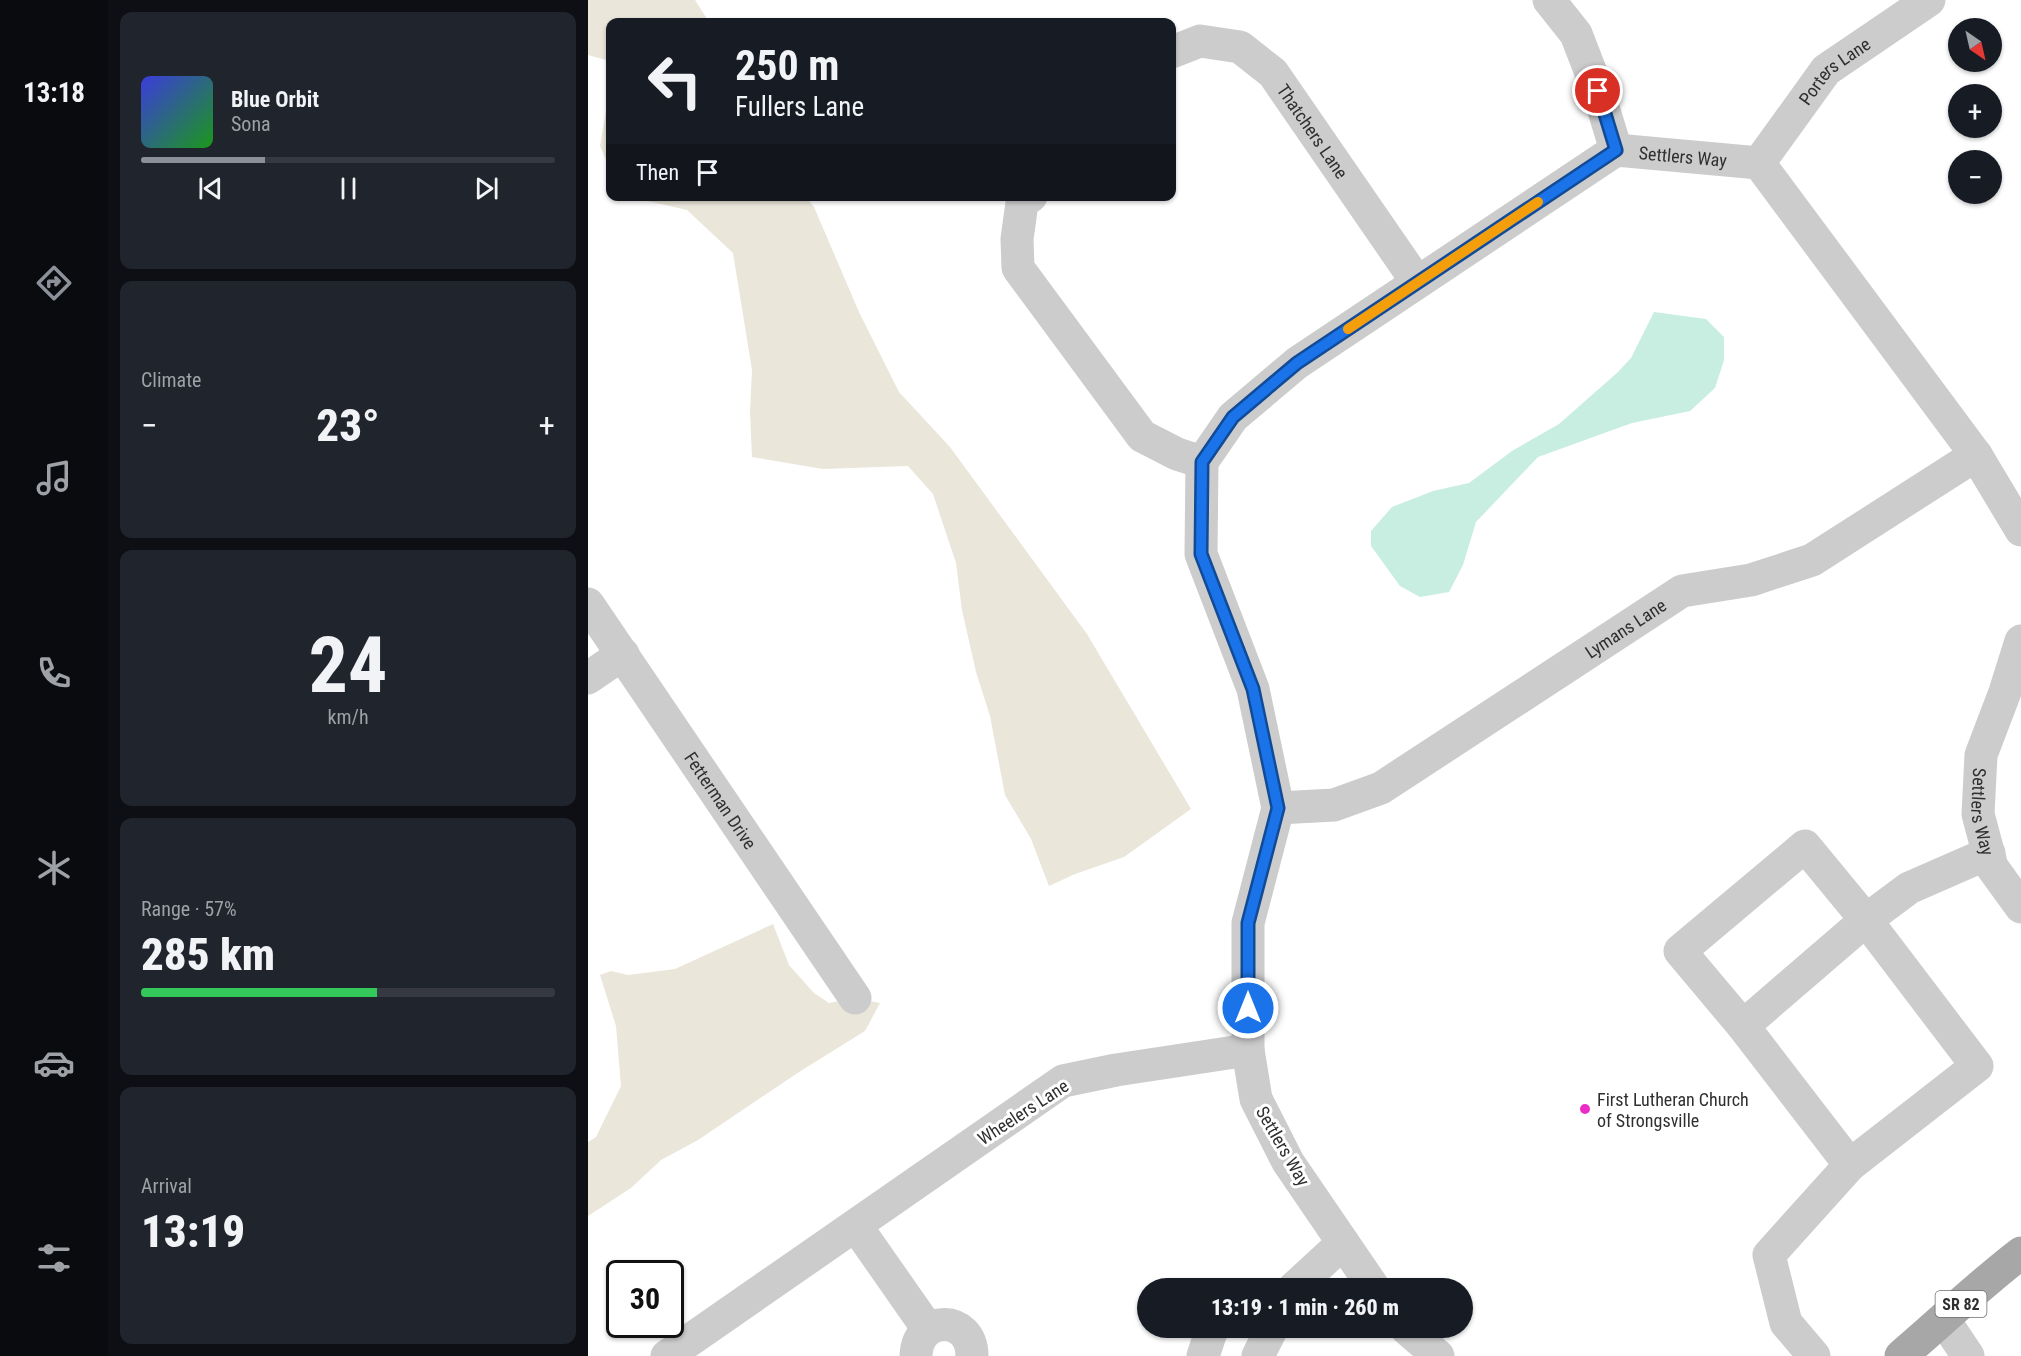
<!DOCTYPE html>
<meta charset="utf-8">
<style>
body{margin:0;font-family:"Roboto Condensed",sans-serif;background:#20242c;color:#f1f3f6;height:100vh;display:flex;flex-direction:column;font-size:22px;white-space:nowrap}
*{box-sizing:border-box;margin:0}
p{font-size:20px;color:#9ea1a6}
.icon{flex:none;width:33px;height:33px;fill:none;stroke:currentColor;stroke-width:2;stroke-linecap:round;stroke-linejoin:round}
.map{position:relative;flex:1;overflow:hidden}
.panel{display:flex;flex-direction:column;gap:12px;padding:12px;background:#0d0f14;width:480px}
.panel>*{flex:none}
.hud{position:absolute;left:18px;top:18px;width:570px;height:183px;border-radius:12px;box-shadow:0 2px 4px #0004;background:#171b24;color:#f1f3f6;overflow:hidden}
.needle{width:39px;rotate:146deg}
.controls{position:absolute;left:1360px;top:18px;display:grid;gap:12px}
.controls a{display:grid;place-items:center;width:54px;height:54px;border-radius:50%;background:#171b24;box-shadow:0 2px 4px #0004;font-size:30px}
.speed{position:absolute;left:18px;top:1260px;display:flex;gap:12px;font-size:30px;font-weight:700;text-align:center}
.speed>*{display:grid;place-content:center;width:78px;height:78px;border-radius:50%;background:#171b24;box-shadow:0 2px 4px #0004;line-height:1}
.speed .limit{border:3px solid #111;border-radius:9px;background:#fff;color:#111}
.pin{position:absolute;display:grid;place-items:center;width:51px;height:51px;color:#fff;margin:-26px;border:3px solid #fff;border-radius:50%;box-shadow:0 2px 6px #0007}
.me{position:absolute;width:66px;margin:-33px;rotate:0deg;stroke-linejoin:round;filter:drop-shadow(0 0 4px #0008)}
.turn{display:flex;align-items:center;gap:21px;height:126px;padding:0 30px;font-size:27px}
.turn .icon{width:78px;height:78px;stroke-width:2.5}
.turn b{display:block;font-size:42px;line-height:51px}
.then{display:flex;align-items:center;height:57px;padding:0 30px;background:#0003;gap:12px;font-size:22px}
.big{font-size:45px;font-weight:800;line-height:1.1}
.panel .tile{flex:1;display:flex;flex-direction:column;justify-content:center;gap:9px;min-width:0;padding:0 21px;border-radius:12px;background:#20242c}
.panel .dial{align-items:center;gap:0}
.dial b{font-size:78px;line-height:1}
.song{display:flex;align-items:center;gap:18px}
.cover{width:72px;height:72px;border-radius:9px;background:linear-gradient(135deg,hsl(240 70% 55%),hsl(120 70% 35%))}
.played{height:6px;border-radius:3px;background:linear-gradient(90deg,#8c9099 30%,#363941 30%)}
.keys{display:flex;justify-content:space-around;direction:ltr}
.heat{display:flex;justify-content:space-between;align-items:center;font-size:33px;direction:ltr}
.charge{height:9px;border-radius:4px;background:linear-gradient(90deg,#34c759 57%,#363941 0)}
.trip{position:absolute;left:549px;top:1278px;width:336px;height:60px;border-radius:30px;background:#171b24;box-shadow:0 2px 4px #0004;font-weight:800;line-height:60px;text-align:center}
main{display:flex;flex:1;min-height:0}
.tab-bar{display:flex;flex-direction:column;width:108px;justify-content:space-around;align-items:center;background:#090b0e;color:#9ea1a6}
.tab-bar .icon{width:42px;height:42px}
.tab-bar .selected{color:#8c9099}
.tab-bar b{font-size:27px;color:#f1f3f6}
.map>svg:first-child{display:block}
</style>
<main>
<nav class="tab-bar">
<b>13:18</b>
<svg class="icon selected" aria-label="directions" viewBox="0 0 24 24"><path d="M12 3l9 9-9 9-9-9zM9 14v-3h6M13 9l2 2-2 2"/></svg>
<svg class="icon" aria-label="music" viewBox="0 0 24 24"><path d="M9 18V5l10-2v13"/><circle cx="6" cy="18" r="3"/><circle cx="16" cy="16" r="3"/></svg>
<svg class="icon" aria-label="phone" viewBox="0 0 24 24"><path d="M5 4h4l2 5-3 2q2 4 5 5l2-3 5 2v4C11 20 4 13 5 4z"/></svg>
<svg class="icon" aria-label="climate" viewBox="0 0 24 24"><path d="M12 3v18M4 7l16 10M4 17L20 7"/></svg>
<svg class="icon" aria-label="car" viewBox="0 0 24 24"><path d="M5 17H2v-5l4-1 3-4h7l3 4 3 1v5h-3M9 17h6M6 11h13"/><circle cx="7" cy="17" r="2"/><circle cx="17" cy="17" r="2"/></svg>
<svg class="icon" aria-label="filters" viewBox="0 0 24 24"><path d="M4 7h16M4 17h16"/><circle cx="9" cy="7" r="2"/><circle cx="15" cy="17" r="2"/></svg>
</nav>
<section class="panel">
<div class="tile">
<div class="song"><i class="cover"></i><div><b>Blue Orbit</b><p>Sona</p></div></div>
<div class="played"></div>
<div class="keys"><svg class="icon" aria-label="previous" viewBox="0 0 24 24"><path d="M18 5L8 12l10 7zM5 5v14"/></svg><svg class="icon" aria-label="pause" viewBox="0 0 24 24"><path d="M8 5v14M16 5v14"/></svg><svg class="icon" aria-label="next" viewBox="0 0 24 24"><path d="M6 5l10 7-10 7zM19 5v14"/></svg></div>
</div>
<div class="tile"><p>Climate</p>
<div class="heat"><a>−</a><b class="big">23°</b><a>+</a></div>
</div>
<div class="tile dial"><b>24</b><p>km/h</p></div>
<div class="tile"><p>Range · 57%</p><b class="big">285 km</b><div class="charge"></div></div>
<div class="tile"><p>Arrival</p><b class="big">13:19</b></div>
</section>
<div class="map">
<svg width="1433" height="1356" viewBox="0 0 1433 1356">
<rect width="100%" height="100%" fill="#fff"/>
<path fill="#eae6da" d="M 0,0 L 107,0 L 121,22 L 22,22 L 22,61 L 0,55 Z
M 22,88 L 22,169 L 12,146 Z
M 42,197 L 218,197 L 226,207 L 271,312 L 311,392 L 362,447 L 499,634 L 603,809 L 536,857 L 487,874 L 461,886 L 443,839 L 417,795 L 402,716 L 388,672 L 374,610 L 368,563 L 345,494 L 320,466 L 235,469 L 164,457 L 162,412 L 164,370 L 145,253 L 99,210 Z
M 185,924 L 201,965 L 226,993 L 241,1003 L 267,998 L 292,1003 L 277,1031 L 211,1072 L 110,1140 L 73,1160 L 43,1188 L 0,1216 L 0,1142 L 8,1137 L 33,1086 L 28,1026 L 12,975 L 23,971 L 40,975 L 87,969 Z"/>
<path fill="#c8ede1" d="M 1066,312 L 1118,319 L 1136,337 L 1136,360 L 1127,388 L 1102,411 L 1044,423 L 950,457 L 888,522 L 875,565 L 861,592 L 832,597 L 812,586 L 783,546 L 783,531 L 804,507 L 845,491 L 881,483 L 924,451 L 971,424 L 1030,372 L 1043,358 Z"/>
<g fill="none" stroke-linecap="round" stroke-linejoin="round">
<g stroke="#ccc" stroke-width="33">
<path d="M 961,0 L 988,34 L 1010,91 L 1028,150"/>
<path id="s1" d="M 584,52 L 612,41 L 652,47 L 685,73 L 829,282"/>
<path id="s2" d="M 1171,163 L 1238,70 L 1341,0"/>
<path d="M 443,196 L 434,203 L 429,239 L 430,268 L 554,436 L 589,454 L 614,462"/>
<path id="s3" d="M 0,604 L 267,998"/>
<path id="s4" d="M 1433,641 L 1417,692 L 1393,755 L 1390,814 L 1404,867 L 1433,907"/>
<path d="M 0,678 L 35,654"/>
<path id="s5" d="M 690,808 L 746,805 L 793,788 L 1094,591 L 1163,580 L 1224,560 L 1388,455"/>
<path d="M 1155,1026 L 1092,951 L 1217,846 L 1278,920 L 1389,1066 L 1262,1165"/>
<path d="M 268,1226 L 340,1329"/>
<path d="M 706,1288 L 755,1243"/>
<path id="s6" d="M 786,1288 L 700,1162 L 668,1099 L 660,1050 L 660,923 L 690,808 L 665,689 L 613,554 L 614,462 L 645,417 L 709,363 L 1028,150 L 1171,163 L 1388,455 L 1433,530"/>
<path d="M 1356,1320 L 1380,1356"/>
<path d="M 818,1328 L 850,1356"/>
<path d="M 79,1356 L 475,1081 L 528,1070 L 660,1050"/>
<path d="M 328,1356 C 329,1314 384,1314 384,1356"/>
<path d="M 615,1356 L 624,1329 L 626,1328"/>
<path d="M 670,1356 L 684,1328"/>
<path d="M 1226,1356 L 1198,1323 L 1181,1255 L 1262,1165 L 1155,1026 L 1278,920 L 1321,888 L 1401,853"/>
</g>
<path stroke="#a7a7a7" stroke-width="33" d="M 1313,1356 C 1353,1322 1391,1285 1433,1253"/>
</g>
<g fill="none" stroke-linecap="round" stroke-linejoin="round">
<defs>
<path id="route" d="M 660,1008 L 660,923 L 690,808 L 665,689 L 613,554 L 614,462 L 645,417 L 709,363 L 1028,150 L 1010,91"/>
</defs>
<use href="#route" stroke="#114b97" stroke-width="15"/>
<use href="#route" stroke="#1a73e8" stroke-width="10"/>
<path stroke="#f59e0b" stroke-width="10" d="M 760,329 L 950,202"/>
</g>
<circle fill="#ec2cc6" stroke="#fff" stroke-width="2" cx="997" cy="1109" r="6"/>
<g text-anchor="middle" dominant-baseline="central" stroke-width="6" stroke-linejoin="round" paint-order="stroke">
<rect fill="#fff" stroke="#6d6d6d" stroke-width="1.5" x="1347.5" y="1291" width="51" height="26" rx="4.5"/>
<g font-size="16" font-weight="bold" fill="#2f2f2f">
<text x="1373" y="1304">SR 82</text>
</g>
<g font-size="18" fill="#2f2f2f" stroke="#fff">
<text stroke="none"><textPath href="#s2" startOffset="120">Porters Lane</textPath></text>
<text stroke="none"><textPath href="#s1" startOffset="183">Thatchers Lane</textPath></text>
<text stroke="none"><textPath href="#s6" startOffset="1466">Settlers Way</textPath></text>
<text stroke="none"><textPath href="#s5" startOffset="398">Lymans Lane</textPath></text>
<text stroke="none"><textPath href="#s3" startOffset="237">Fetterman Drive</textPath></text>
<text stroke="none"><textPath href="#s4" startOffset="178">Settlers Way</textPath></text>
<text transform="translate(435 1112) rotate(-33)">Wheelers Lane</text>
<text transform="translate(695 1146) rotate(60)">Settlers Way</text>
</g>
<g font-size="18" fill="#2f2f2f" stroke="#fff" text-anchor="start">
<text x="1009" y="1099">First Lutheran Church<tspan x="1009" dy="21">of Strongsville</tspan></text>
</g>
</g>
</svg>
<div class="controls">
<a><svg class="needle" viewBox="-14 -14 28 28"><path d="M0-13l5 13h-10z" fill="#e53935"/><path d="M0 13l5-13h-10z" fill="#9ea1a6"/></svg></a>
<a>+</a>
<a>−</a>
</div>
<div class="speed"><div class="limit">30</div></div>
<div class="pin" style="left:1010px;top:91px;background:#d93025"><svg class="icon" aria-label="arrive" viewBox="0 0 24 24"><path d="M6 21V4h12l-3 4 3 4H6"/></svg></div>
<svg class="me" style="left:660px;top:1008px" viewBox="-20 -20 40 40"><circle r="17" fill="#1a73e8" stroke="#fff" stroke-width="3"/><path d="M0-11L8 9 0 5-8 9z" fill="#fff"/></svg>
<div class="trip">13:19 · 1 min · 260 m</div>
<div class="hud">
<div class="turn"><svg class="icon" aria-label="left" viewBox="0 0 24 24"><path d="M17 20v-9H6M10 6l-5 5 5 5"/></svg><div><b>250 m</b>Fullers Lane</div></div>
<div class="then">Then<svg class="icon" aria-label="arrive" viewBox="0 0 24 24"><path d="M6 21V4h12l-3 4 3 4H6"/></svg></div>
</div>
</div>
</main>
